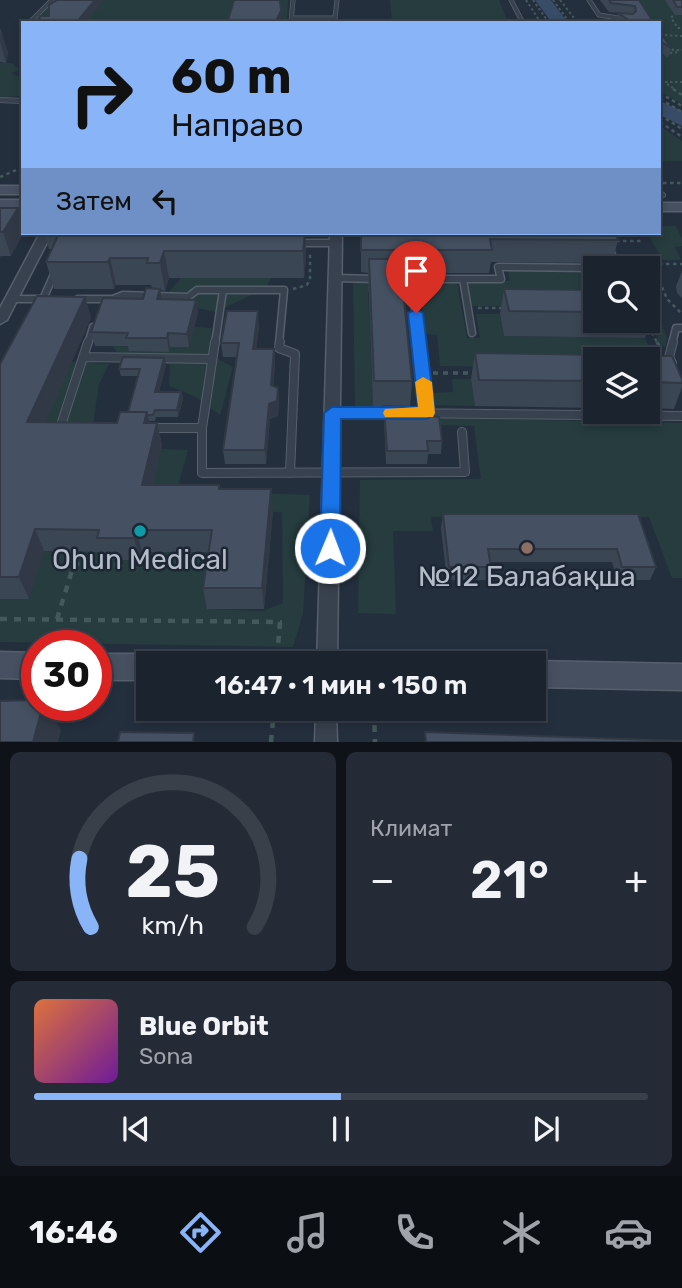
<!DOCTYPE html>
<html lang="ru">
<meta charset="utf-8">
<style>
body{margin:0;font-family:Rubik,sans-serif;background:#242b36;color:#f1f3f6;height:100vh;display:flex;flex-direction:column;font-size:26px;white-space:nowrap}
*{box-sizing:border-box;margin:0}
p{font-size:23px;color:#a0a4aa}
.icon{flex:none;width:38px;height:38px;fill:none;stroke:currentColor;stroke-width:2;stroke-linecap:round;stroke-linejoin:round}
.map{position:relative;height:742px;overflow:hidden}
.panel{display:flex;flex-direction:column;gap:10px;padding:10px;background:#0f1319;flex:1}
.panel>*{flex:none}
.hud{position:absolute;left:21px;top:21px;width:640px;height:214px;border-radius:0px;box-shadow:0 4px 10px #0003,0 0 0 2px #39404a;background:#8ab4f8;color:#111;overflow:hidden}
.fabs{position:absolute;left:583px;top:256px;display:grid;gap:14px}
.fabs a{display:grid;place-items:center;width:77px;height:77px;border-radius:0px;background:#1b232e;box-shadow:0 4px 10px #0003,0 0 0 2px #39404a;font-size:35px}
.speed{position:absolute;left:21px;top:630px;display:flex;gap:14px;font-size:35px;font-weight:700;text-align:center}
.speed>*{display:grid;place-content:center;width:91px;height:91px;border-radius:50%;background:#1b232e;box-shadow:0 4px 10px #0003,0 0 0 2px #39404a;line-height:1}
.speed .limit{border:10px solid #d22;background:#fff;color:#111}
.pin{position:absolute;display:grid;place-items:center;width:60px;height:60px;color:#fff;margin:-72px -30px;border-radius:50% 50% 50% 0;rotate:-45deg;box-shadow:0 0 7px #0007}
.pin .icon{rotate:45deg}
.me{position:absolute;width:77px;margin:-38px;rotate:1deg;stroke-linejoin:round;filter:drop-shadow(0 0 5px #0008)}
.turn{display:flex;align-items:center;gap:24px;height:147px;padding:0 35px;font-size:32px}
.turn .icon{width:91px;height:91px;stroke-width:2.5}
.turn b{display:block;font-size:49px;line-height:60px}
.then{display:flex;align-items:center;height:66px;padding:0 35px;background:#0003;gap:14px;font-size:26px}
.big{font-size:52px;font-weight:600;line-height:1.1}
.panel .widget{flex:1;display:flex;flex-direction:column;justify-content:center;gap:10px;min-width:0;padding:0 24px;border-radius:10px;background:#242b36}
.panel .dial{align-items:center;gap:0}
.dial svg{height:182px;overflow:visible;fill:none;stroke:#39404a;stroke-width:7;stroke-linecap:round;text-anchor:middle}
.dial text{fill:#f1f3f6;stroke:none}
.song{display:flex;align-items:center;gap:21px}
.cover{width:84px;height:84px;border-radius:10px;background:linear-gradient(135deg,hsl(20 70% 55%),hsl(280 70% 35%))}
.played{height:7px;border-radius:4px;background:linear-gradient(90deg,#8ab4f8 50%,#39404a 50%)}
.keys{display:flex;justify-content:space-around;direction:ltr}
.heat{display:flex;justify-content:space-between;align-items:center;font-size:38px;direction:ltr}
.panel .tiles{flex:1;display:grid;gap:10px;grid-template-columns:1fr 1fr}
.widget:last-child{grid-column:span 2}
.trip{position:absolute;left:136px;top:651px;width:410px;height:70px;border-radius:0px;background:#1b232e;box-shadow:0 4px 10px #0003,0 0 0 2px #39404a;font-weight:600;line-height:70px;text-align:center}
.tab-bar{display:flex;height:112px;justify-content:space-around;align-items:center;background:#0b0e12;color:#a0a4aa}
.tab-bar .icon{width:49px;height:49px}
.tab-bar .active{color:#8ab4f8}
.tab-bar b{font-size:32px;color:#f1f3f6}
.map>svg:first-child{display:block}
</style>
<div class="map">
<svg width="682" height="742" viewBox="0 0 682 742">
<rect width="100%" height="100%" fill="#242f3e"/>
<path fill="#263c3f" d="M 55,0 L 288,0 L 287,23 L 31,23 Z
M 390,0 L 499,0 L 508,23 L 392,23 Z
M 621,0 L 682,0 L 682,104 L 660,91 L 660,23 L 646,23 Z
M 0,63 L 11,63 L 20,70 L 11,73 L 23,79 L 20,96 L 0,97 Z
M 660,126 L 682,141 L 682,161 L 660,161 Z
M 660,226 L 676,226 L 682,238 L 682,246 L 675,247 L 681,260 L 663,260 L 647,233 L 660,233 Z
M 507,270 L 595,270 L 595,307 L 472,306 L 468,281 L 510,281 Z
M 648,275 L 662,306 L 658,316 L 667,337 L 665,348 C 645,327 648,303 648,275 Z
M 181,278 L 271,278 L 266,288 L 216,312 L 178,304 L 164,298 Z
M 353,283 L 407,283 L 410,306 L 401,305 L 368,292 L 373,407 L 355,407 Z
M 419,283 L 457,283 L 467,338 L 480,338 L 476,314 L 500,314 L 504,336 L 645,338 L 659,369 L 648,359 L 595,359 L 595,368 L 440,366 L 437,335 L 425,334 Z
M 194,327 L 211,328 L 214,357 L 233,367 L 220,415 L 194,396 L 169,386 L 170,365 L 117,352 L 112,346 L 189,347 Z
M 71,362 L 109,364 L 99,384 L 91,438 L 37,440 Z
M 452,379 L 471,379 L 475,406 L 433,405 L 432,393 L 453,392 Z
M 428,418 L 682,423 L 682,578 L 672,578 L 649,517 L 431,517 L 433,531 L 393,531 L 396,614 L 358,613 L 360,480 L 481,479 L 474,426 L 438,425 Z
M 161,449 L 188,450 L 176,493 L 152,489 Z
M 256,493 L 310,495 L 303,614 L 293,647 L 0,642 L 0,599 L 29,599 L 44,551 L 106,552 L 140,560 L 142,552 L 216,552 L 208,609 L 263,611 L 283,603 L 282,512 L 241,511 Z"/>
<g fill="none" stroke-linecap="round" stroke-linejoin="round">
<path fill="#394c67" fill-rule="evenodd" d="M 535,0 L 551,0 L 568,23 L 552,23 Z
M 660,101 L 682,111 L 682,126 L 660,115 Z"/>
<defs>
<path id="lane-far3" d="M 511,0 L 523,23
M 589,0 L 599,15 L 625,19
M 293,18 L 335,18 L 337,0
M 291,22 L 293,0
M 29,23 L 52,0
M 23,36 L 23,50"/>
<path id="lane-far2" d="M 0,100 L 23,101
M 660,193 L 663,195"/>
<path id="lane-far1" d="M 298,243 L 336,243
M 335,278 L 377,279
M 395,279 L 501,279 L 498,267 L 595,268
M 412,279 L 419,344
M 463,279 L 472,333
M 11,299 L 42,299
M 43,299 L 55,272
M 78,299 L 113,299 L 123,295 L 188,297 L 197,290 L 284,290 L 279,344
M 88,344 L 93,327
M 215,344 L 223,290
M 672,344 L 676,328 L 682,328"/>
<path id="lane" d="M 215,342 L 202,428 L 202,473 L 465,472 L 462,432
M 280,342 L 279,348 L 295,354 L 290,473
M 419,342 L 427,413
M 83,357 L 212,359
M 672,363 L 669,357 L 673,342
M 333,413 L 391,413
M 403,413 L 682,416
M 68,428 L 62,422 L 88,342
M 150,428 L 202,428"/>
<path id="street" d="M 40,233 L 52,233 L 7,320 L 0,324 L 0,308 Z
M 330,233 L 342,233 L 337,663 L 317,663 Z
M 316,709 L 336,709 L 337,742 L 315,742 Z"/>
<path id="secondary" d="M 0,186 L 23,186 L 23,194 L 0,194 Z
M 0,200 L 23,200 L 23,208 L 0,208 Z
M 660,203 L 682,203 L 682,211 L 660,211 Z
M 0,652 L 37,653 L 37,679 L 0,678 Z
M 96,654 L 149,654 L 159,658 L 161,663 L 149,663 L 149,680 L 96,680 Z
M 534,661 L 682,664 L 682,690 L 534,687 L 534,663 L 528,663 Z"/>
</defs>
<use href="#lane-far3" stroke="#565f6c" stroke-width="5"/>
<use href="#lane-far2" stroke="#565f6c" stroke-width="6"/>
<use href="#lane-far1" stroke="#565f6c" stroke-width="9"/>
<use href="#lane" stroke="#565f6c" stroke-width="10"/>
<use href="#street" stroke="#565f6c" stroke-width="3"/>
<use href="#secondary" stroke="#565f6c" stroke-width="3"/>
<path stroke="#44595c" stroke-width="2" stroke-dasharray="2.5 2.5" stroke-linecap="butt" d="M 526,0 L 541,23
M 533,0 L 549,23
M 553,0 L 570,23
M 560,0 L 578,23
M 682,14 L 674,14 L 671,18 L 678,28 L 682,28
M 660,35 L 682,36
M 660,40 L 673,50 L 682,50
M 660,54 L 680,52
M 660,82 L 682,82
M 667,84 L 676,90"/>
<path stroke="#44595c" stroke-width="2.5" stroke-dasharray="3.5 3.5" stroke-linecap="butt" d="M 673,89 L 682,95
M 660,93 L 682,106
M 660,99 L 682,112
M 660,115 L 682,129
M 660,122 L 682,137
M 0,177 L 23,167
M 663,183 L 682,183
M 616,241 L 642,241
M 614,251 L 622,268
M 652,264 L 682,264
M 662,287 L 667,299 L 682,314
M 293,289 L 307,285 L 310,278 L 310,252
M 478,308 L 505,308
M 645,320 L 658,344"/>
<path stroke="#44595c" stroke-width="3.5" stroke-dasharray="5 5" stroke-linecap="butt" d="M 657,342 L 661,349
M 433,373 L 474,373"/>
<path stroke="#44595c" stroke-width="4.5" stroke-dasharray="7 7" stroke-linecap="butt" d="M 0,619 L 280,622 L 278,646
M 57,619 L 74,564 L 121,565 L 122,560
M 374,711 L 375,742
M 271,742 L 274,709"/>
<use href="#lane-far3" stroke="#38414e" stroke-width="3.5"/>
<use href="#lane-far2" stroke="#38414e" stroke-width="4.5"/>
<use href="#lane-far1" stroke="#38414e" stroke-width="6"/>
<use href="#lane" stroke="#38414e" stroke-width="8"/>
<use href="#street" fill="#38414e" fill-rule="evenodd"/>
<use href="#secondary" fill="#465061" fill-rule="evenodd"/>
</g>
<path fill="#3b4654" d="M 600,0 L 639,0 L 654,23 L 619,23 L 616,21 L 618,13 L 609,12 Z
M 665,0 L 682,0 L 682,15 L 675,15 Z
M 0,28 L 8,53 L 6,63 L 0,62 Z
M 660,32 L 671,48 L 668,58 L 660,52 Z
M 0,208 L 11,256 L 1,256 L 0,257 Z
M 44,233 L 305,233 L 306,258 L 304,278 L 169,278 L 165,291 L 160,290 L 161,299 L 196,300 L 198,313 L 189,347 L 170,347 L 169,352 L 129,351 L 128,346 L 95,346 L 91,332 L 143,299 L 152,289 L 151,285 L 116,285 L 114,289 L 54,289 L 46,262 L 52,249 L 49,249 Z
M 361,233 L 481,234 L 481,233 L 615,233 L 618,240 L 612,263 L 491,262 L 489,273 L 401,273 L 412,381 L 410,407 L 413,414 L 442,441 L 441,454 L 428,454 L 427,464 L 386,464 L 384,420 L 384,407 L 373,407 L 368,273 L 361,272 Z
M 682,271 L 682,298 L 677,293 L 676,286 Z
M 504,289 L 595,290 L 595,320 L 648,320 L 648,299 L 654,313 L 645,338 L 504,336 L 500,314 Z
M 85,297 L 91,318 L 45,422 L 117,423 L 128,412 L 139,376 L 121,376 L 119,369 L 166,365 L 159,392 L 181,392 L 183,399 L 178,417 L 156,417 L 155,421 L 149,421 L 149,423 L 157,423 L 162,445 L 153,485 L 220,489 L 273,511 L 264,609 L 207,609 L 203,588 L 209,552 L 142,552 L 140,560 L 104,560 L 101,552 L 44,551 L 29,599 L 0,599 L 0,364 Z
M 259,326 L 256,349 L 274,349 L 275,364 L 273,386 L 278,388 L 279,403 L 278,416 L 270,419 L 266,464 L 225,464 L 223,450 L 237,357 L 223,357 L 221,343 Z
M 475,353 L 672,356 L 682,379 L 682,387 L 674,409 L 648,408 L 648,359 L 595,359 L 595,408 L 475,406 L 471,379 Z
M 443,514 L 638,514 L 656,567 L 650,580 L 617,580 L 612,562 L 490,562 L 491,567 L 488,580 L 447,580 L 441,528 Z"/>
<path fill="#303945" d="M 95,0 L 104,0 L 86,23 L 76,23 Z
M 281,11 L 281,19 L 280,23 L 275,23 Z
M 1,29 L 8,53 L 6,63 L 0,41 Z
M 18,208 L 23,225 L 23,233 L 24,233 L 11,256 L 3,232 Z
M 305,233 L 306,258 L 304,278 L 303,251 Z
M 164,251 L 169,278 L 165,291 L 160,263 Z
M 110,258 L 116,285 L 114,289 L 108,262 Z
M 160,289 L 162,302 L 157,299 Z
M 85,297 L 91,318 L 35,444 L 27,422 Z
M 196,300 L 198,313 L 189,347 L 187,334 Z
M 258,311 L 259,326 L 255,364 L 253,349 Z
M 168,333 L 170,347 L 169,352 L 167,338 Z
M 274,349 L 275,364 L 272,399 L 271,385 Z
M 164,358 L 166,365 L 157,398 L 155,392 Z
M 278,388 L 279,403 L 278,416 L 270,419 L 266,464 L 265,450 L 269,404 Z
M 181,392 L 183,399 L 178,417 L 177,410 Z
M 147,412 L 152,435 L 144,423 Z
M 157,423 L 162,445 L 148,507 L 142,485 Z
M 271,489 L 273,511 L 264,609 L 262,588 Z
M 35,529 L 44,551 L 29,599 L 19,577 Z
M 136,530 L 142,552 L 140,560 L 134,538 Z
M 43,705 L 47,705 L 61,730 L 58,742 L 33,742 Z"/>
<path fill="#455162" stroke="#303945" stroke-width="2" d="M 57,0 L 95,0 L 76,23 L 38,23 L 40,16 L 49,16 L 49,5 Z
M 234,0 L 280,0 L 281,11 L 275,23 L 227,23 Z
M 609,0 L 639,0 L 654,23 L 633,23 L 618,13 L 633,14 L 636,11 L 635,6 L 611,3 Z
M 673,0 L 682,0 L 682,7 L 677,7 Z
M 660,32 L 671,48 L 660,41 Z
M 0,208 L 18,208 L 3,232 L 0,232 Z
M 59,233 L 305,233 L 303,251 L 164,251 L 160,263 L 147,263 L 148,258 L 110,258 L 108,262 L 46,262 Z
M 361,233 L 489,234 L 489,233 L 615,233 L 618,240 L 490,239 L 492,250 L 361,250 Z
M 369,259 L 400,259 L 412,381 L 374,381 Z
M 146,288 L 160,289 L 157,299 L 196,300 L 187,334 L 168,333 L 167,338 L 126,338 L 128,333 L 91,332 L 103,298 L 143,299 Z
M 504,289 L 595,290 L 595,312 L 509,311 Z
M 37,296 L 85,297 L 27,422 L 117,423 L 120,412 L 147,412 L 144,423 L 157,423 L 142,485 L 219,485 L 219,489 L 271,489 L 262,588 L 203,588 L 212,530 L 136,530 L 134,538 L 97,538 L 99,530 L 35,529 L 19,577 L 0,577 L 0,364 Z
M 648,299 L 654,313 L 648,313 Z
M 227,311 L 258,311 L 253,349 L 274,349 L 271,385 L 278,388 L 277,401 L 269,404 L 265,450 L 223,450 L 239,343 L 221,343 Z
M 475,353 L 672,356 L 682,379 L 682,383 L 648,382 L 648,359 L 595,359 L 595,381 L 479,380 Z
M 123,357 L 164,358 L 155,392 L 181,392 L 177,410 L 155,410 L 153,415 L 147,415 L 147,412 L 128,412 L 140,369 L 119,369 Z
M 384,406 L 412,407 L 413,414 L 439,417 L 442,441 L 427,441 L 428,451 L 387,451 Z
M 443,514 L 638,514 L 656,567 L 622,567 L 617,549 L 488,549 L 491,567 L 449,567 Z
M 37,700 L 37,705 L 43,705 L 33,742 L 0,742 L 0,701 Z
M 120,732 L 194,733 L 193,742 L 118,742 Z
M 425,732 L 682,741 L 682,742 L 426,742 Z"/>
<path fill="#1a73e8" stroke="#114b97" stroke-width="2" d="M 416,309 L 423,313 L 435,413 L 427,419 L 341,419 L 340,548 L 337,554 L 330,556 L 323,554 L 320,548 L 324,413 L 332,407 L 418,407 L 408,313 Z"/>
<path fill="#f59e0b" d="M 423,377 L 432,382 L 435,413 L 433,417 L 385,417 L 383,413 L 385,409 L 418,407 L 415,382 Z"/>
<circle fill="#0f9aa8" stroke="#1d2633" stroke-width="2.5" cx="140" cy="531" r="7"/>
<circle fill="#8d6e63" stroke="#1d2633" stroke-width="2.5" cx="527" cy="548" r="7"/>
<g text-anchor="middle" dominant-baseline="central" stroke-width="5" stroke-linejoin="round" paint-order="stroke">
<g font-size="28" fill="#b4bcc9" stroke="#1d2633">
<text x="140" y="559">Ohun Medical</text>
<text x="527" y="576">№12 Балабақша</text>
</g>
</g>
</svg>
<div class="fabs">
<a><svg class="icon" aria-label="search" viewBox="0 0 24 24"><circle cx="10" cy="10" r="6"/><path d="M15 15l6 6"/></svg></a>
<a><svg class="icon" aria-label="layers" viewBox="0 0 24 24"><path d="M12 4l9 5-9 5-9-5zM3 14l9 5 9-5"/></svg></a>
</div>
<div class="speed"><div class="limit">30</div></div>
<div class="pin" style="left:416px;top:313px;background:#d93025"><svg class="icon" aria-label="arrive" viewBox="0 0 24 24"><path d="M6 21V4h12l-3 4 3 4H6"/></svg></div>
<svg class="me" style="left:330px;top:548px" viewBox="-20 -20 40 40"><circle r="17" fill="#1a73e8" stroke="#fff" stroke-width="3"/><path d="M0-11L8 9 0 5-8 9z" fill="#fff"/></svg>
<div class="trip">16:47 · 1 мин · 150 m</div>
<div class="hud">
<div class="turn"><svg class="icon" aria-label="right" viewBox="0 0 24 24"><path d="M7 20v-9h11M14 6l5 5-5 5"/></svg><div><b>60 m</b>Направо</div></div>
<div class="then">Затем<svg class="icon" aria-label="left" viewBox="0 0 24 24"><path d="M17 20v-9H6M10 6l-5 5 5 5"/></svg></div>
</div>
</div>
<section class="panel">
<div class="tiles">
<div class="widget dial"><svg viewBox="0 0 100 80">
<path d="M14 69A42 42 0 1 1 86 69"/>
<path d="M14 69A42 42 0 0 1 9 39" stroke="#8ab4f8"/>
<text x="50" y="56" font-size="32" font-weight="700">25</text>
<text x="50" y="72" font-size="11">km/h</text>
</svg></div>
<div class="widget"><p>Климат</p>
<div class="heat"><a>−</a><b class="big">21°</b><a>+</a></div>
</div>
<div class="widget">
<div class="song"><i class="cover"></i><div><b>Blue Orbit</b><p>Sona</p></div></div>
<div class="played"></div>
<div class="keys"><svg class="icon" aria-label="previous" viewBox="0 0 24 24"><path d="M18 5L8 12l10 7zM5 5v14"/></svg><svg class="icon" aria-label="pause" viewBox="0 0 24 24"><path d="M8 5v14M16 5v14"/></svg><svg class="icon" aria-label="next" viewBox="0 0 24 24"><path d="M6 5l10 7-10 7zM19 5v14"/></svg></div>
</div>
</div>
</section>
<nav class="tab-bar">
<b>16:46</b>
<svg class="icon active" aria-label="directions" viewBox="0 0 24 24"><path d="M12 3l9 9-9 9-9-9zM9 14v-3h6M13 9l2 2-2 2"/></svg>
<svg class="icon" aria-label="music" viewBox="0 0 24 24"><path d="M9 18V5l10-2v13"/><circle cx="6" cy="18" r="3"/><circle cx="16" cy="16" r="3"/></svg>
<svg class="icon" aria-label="phone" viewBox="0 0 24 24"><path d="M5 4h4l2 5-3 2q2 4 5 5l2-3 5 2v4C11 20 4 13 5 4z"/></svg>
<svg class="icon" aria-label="climate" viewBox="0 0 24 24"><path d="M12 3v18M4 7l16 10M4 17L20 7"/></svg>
<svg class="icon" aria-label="car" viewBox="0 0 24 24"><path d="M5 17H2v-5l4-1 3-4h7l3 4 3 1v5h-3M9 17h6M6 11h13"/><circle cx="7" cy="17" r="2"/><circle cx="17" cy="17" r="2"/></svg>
</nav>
